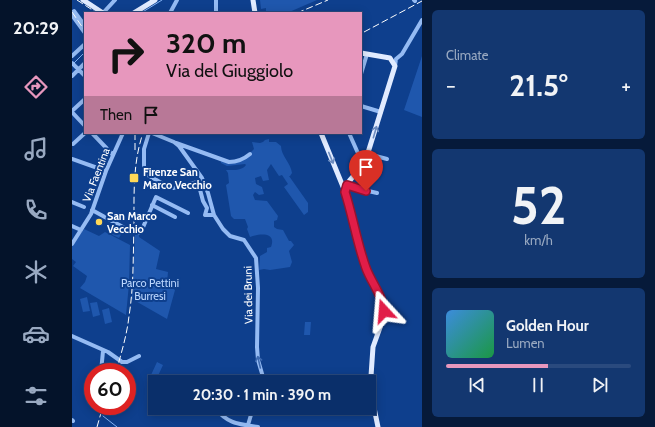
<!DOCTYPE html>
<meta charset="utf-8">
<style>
body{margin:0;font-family:Cabin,sans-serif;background:#133770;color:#f1f3f6;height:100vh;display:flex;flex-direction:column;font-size:15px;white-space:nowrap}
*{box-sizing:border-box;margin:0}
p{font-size:13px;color:#99a9c1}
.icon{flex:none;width:22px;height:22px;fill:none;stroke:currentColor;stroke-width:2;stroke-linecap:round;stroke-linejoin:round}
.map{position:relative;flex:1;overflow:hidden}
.side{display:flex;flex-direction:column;gap:10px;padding:10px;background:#061a3a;width:233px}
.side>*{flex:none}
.banner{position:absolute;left:12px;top:12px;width:278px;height:122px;border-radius:0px;box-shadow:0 2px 10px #0003,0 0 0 1px #2a4a7e;background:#e797bd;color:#111;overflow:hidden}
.speed{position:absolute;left:12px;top:363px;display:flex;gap:8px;font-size:20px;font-weight:700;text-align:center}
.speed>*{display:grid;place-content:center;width:52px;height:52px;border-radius:50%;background:#0a2f6a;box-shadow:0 2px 10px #0003,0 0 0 1px #2a4a7e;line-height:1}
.speed .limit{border:6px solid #d22;background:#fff;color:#111}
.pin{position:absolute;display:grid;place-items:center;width:34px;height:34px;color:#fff;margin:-41px -17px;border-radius:50% 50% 50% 0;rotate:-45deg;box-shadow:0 0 4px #0007}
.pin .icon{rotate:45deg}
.me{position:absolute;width:44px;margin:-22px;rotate:341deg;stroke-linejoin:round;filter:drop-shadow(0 0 3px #0008)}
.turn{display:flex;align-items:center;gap:14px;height:84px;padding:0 16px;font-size:18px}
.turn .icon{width:52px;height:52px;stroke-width:2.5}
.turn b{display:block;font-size:28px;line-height:34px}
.then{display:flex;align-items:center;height:38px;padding:0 16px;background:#0003;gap:8px;font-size:15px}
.big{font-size:30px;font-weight:700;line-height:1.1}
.side .tile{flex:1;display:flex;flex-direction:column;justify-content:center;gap:6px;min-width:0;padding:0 14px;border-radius:6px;background:#133770}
.side .dial{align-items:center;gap:0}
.dial b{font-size:52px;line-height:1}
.song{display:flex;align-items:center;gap:12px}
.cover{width:48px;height:48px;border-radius:6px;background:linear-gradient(135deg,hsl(210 70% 55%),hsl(140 70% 35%))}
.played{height:4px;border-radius:2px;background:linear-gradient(90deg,#e797bd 55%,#2a4a7e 55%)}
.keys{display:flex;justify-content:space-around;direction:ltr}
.heat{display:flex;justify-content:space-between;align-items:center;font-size:22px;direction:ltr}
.trip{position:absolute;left:76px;top:375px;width:228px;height:40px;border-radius:0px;background:#0a2f6a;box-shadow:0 2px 10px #0003,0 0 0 1px #2a4a7e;font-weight:700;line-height:40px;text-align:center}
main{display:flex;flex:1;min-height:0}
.tab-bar{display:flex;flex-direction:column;width:72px;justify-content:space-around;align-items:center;background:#04132a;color:#99a9c1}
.tab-bar .icon{width:28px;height:28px}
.tab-bar .active{color:#e797bd}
.tab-bar b{font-size:18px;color:#f1f3f6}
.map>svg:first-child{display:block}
</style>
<main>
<nav class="tab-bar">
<b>20:29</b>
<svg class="icon active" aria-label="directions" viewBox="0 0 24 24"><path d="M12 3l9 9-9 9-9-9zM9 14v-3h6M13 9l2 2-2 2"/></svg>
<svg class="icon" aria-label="music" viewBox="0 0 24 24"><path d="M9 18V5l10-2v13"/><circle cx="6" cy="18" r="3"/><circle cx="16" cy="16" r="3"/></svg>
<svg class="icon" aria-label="phone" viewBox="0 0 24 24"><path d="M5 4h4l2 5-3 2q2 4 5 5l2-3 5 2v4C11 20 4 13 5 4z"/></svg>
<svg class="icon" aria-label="climate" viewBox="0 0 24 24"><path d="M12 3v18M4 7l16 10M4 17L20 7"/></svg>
<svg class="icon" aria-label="car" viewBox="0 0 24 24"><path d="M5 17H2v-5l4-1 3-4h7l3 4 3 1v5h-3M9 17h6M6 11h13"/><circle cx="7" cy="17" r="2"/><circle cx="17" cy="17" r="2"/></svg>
<svg class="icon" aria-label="filters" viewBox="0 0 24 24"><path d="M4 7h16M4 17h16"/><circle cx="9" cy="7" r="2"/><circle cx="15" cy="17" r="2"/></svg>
</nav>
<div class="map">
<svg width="350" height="427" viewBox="0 0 350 427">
<rect width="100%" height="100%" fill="#0e3f8d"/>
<path fill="#1f57ad" d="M 188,0 L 245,0 L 215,13 L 194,13 L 194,8 L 189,9 Z
M 350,56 L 350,117 L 332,110 Z
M 197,139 L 197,142 L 204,142 L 209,146 C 209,156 219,163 220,173 L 218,176 L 217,176 L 236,203 L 236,212 L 232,215 L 212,187 L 216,184 L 210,175 L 207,176 L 199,164 L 195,170 L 197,180 L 191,181 L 189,176 L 183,178 L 184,184 L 190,187 L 192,194 L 187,195 L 183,192 L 181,195 L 183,200 L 195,201 L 206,216 L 205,220 L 202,221 L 202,227 L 205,229 L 211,230 L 217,241 L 219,241 L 222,245 L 217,251 L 220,262 L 218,267 L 198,270 L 192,269 L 187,270 L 188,256 L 195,252 L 195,248 L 199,247 C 205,231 186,234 178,237 L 175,229 L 176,227 L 173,219 L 162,219 L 159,216 L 154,185 L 157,183 L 156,173 L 154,170 C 160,170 170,171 174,165 L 173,164 L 155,166 L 149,163 L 149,160 L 171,160 L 182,149 L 180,142 L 188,143 L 191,142 L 193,140 Z
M 41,223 L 52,229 L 47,238 L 36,233 Z
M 12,229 L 27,236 L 33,232 L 58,245 L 57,284 L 54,315 L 8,288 L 13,282 L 15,276 L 1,266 L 4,262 L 0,259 L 0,246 Z
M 63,235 L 67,235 L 67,237 L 88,251 L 84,269 L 96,272 L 95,283 L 103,290 L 95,319 L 60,299 Z
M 15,297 L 18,311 L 11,312 L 8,299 Z
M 25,302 L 28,315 L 21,317 L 18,303 Z
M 37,308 L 40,322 L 33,324 L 30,310 Z
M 233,322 L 239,322 L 238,335 L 232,335 Z
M 85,362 L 91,365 L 85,378 L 79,375 Z"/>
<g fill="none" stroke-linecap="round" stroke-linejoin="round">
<path stroke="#86b4f7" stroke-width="1" d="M 69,13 L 90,0
M 2,63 L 13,52
M 31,416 L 45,427"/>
<path stroke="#95bbf3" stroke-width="4" d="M 342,0 L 343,1
M 2,11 L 13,26
M 31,13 L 43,0
M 98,13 L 105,0
M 144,13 L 144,0
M 0,15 L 13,33
M 0,56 L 13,44
M 0,63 L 13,76
M 323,66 L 324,59 L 330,54 L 350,20
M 289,74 L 295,54
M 0,76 L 13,63
M 289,106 L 309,112
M 0,111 L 13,99
M 0,112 L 13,126
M 20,133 L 41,155
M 77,133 L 72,149 L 72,167 L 74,174 L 93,185 L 101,188 L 126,182 L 131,201 L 135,208 L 133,215 L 142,215
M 80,133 L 102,142 L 107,146 L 130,178 L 136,193 L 142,215 L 151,229 L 158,236 L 172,240 L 184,258 L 186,288 L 185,347 L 186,360 L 191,377 L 189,382
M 277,133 L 289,160 L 289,168
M 104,143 L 157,162 C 165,162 172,159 178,154
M 1,144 L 13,133
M 296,154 L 315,159
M 0,159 L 34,171
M 275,185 L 279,187 L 305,193
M 0,202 L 12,207
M 80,205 L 103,217
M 20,210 L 60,232 L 67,233 L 69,232 L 84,197 L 116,213
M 0,226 L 9,230
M 0,244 L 19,214 L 34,171 L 51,133
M 0,336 L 36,352 L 50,362 L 55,362 L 67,356
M 29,372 L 31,351
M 143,408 C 156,424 166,424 186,427
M 0,420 L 1,421
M 176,425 L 181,408"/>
<path stroke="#e1ebff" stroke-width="5" d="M 11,0 L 31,13
M 181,0 L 183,13
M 62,13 L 83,0
M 249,133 L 274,194 L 294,267 L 312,308 L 310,322 L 301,347 L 299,376 L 299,393 L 306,427
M 273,191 C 275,178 289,172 294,159 L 323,66 L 318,58 L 289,53"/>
<path stroke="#fff" stroke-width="1" stroke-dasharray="7 3" stroke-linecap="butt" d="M 5,0 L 25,13
M 0,12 L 13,31
M 225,13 L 256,0
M 292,32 L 350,1
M 63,133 L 63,150
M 44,372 C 49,354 55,335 57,316 C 62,285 61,254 62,224 C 62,193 61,162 71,133
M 25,427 L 31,406"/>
</g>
<defs><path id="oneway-shaft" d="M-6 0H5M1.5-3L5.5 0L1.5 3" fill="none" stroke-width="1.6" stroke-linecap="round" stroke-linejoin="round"/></defs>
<g stroke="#6d8cc0">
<use href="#oneway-shaft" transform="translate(303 132) rotate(-74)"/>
<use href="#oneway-shaft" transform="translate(259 158) rotate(68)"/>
</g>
<use stroke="#3d6ab1" href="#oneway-shaft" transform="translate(187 362) rotate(-103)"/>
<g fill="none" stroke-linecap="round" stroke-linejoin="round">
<defs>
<path id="route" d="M 294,191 L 275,185 L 273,192 C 281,217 285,243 294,268 C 299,282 311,296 312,311"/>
</defs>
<use href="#route" stroke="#92132f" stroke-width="10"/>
<use href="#route" stroke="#e11d48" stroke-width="7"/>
</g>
<g fill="#ffd857" stroke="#0e3f8d" stroke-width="1.5">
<rect x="57" y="173" width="10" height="10" rx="2"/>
<circle cx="27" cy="222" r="4"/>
</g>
<g text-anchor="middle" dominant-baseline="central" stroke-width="4" stroke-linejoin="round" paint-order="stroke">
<g font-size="11" font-weight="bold" fill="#fff" stroke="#0e3f8d" text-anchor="start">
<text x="71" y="172">Firenze San<tspan x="71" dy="13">Marco Vecchio</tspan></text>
<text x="35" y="216">San Marco<tspan x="35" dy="13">Vecchio</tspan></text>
</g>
<g font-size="11" fill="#fff" stroke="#0e3f8d">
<text transform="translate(24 175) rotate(-69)">Via Faentina</text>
<text transform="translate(176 295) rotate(-91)">Via dei Bruni</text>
</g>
<g font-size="11" fill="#bcd7fe" stroke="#0e3f8d">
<text x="78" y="283">Parco Pettini<tspan x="78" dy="13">Burresi</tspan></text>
</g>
</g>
</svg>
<div class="speed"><div class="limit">60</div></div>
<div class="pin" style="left:294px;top:191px;background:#d93025"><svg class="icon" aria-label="arrive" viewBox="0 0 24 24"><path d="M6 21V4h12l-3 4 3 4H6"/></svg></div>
<svg class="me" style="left:312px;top:311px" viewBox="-20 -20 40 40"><path d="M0-17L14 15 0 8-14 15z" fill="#e11d48" stroke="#fff" stroke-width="4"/></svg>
<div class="trip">20:30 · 1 min · 390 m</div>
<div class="banner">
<div class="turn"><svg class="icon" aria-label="right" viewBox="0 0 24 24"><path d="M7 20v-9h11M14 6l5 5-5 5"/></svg><div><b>320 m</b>Via del Giuggiolo</div></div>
<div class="then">Then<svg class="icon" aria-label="arrive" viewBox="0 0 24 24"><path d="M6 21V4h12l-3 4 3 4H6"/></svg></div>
</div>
</div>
<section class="side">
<div class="tile"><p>Climate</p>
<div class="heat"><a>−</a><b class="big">21.5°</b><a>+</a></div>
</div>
<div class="tile dial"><b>52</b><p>km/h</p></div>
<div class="tile">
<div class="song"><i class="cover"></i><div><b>Golden Hour</b><p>Lumen</p></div></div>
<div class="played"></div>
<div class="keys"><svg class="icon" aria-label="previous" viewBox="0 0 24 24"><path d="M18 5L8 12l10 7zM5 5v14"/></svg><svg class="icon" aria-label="pause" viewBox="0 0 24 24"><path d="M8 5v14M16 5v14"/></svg><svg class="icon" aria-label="next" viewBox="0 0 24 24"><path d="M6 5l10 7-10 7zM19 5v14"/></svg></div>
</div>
</section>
</main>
